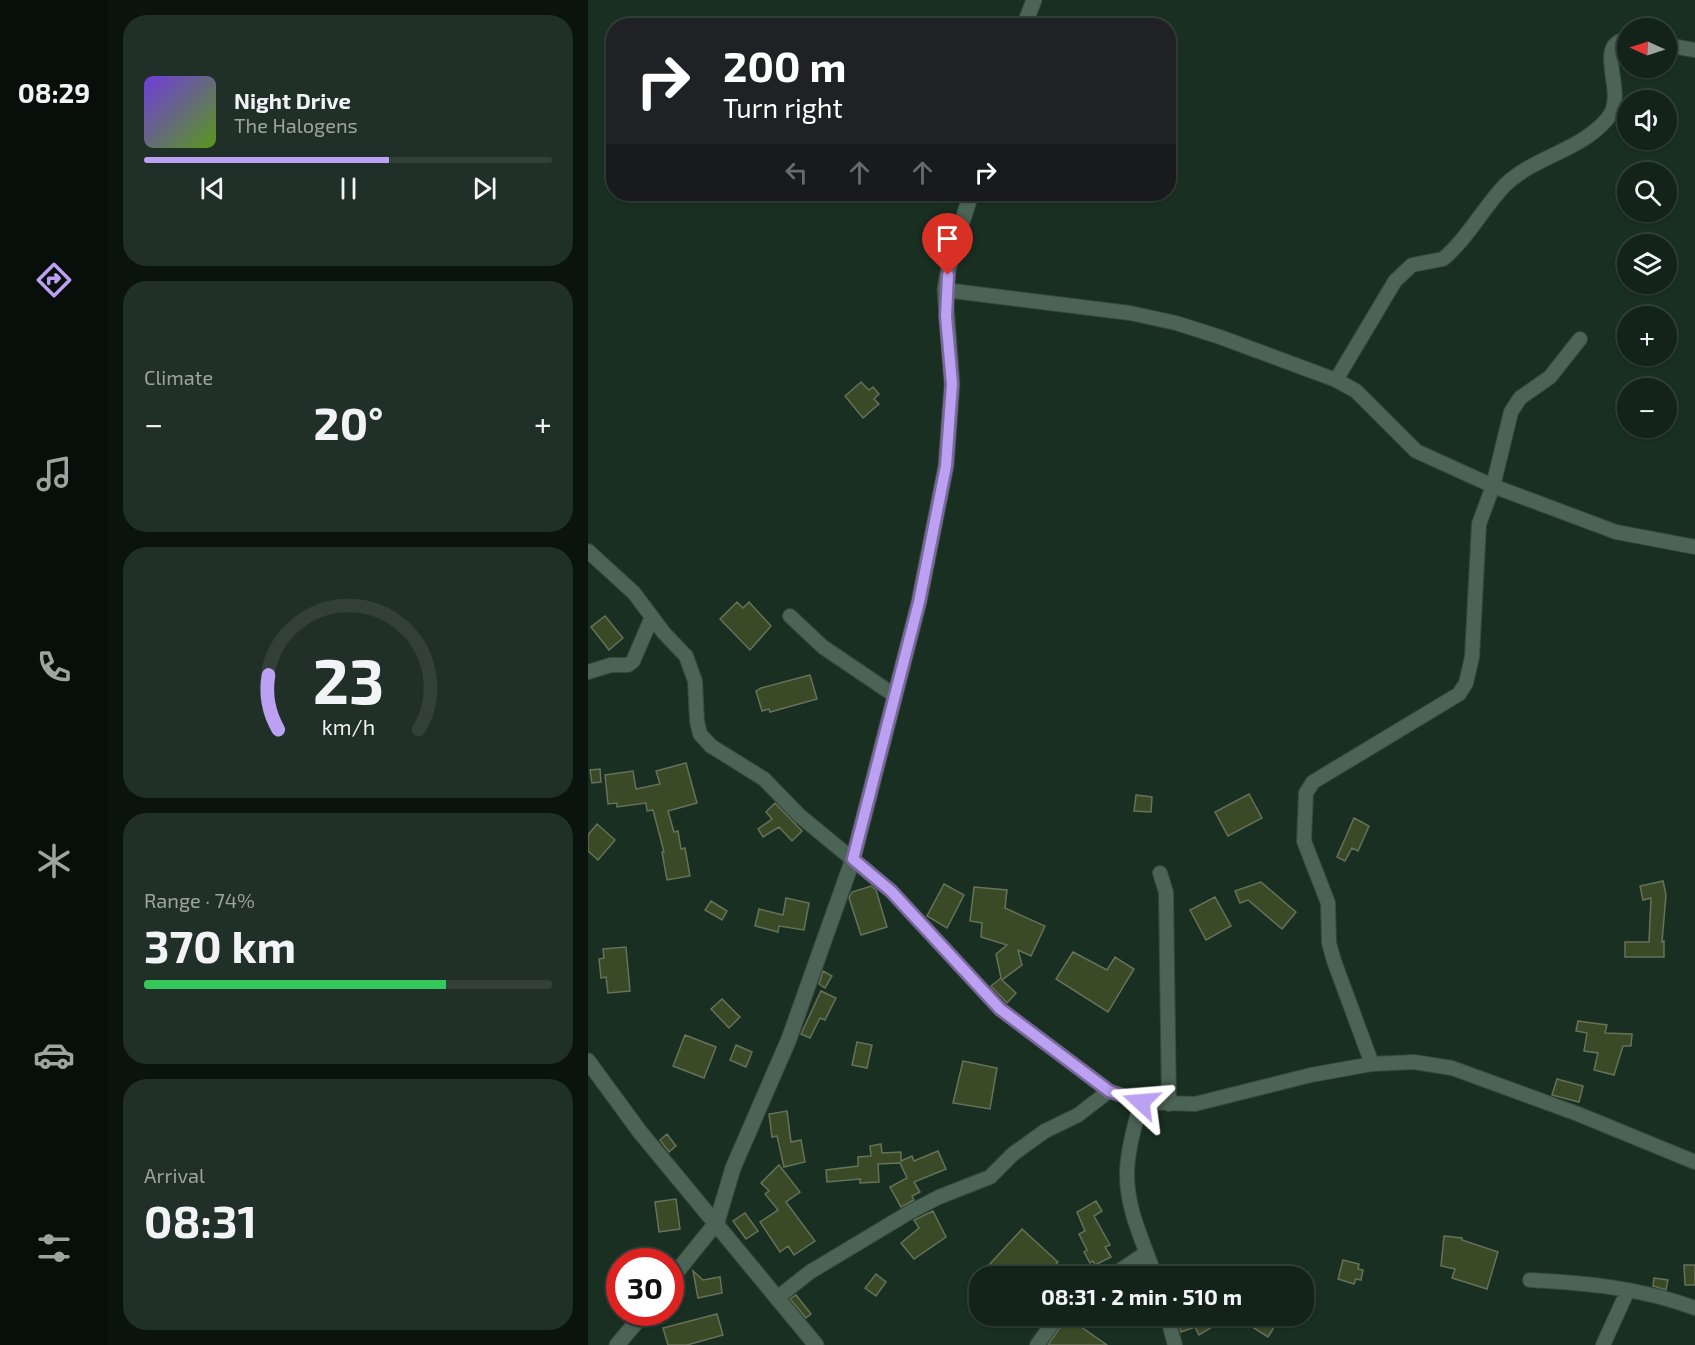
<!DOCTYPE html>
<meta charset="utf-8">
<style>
body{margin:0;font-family:"Exo 2",sans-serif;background:#202f27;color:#f1f3f6;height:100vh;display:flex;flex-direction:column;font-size:22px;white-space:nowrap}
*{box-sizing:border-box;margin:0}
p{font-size:20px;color:#9da4a2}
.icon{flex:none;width:33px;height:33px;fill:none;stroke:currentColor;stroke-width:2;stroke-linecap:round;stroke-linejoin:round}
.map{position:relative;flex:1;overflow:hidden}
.sheet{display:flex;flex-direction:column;gap:15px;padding:15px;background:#0a130e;width:480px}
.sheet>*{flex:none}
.hud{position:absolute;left:18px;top:18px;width:570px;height:183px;border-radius:24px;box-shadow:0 2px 4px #0004,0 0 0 2px #324039;background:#202124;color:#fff;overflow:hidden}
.needle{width:39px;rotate:273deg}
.buttons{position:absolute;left:1029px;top:18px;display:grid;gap:12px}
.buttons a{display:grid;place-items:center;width:60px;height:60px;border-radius:50%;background:#13231a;box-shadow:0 2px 4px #0004,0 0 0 2px #324039;font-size:30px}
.speed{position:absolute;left:18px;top:1248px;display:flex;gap:12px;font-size:30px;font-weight:700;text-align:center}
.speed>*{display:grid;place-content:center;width:78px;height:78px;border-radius:50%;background:#13231a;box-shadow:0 2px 4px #0004,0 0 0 2px #324039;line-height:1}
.speed .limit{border:9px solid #d22;background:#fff;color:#111}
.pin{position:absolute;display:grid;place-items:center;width:51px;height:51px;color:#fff;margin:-62px -26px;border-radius:50% 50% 50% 0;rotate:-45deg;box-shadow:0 0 6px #0007}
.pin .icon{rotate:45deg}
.me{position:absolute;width:66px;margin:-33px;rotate:289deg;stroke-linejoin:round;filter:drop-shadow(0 0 4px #0008)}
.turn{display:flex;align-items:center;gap:21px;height:126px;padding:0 18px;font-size:27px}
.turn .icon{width:78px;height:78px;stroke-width:2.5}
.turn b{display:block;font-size:42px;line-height:51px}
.lanes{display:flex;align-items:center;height:57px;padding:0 18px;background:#0003;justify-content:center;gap:30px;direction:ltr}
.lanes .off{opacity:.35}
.big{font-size:45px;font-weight:700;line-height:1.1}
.sheet .widget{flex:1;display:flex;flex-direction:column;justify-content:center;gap:9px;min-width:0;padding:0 21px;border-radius:24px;background:#202f27}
.sheet .dial{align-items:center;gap:0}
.dial svg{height:156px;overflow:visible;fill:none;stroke:#324039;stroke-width:7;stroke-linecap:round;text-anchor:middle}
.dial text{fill:#f1f3f6;stroke:none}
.song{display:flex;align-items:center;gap:18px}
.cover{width:72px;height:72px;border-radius:9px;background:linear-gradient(135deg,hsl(260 70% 55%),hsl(90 70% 35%))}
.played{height:6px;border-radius:3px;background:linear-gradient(90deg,#bca0f2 60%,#324039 60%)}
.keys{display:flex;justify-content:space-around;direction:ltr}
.heat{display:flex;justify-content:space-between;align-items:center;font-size:33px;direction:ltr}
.charge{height:9px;border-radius:4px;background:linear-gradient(90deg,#34c759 74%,#324039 0)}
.trip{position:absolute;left:381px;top:1266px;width:345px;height:60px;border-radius:24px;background:#13231a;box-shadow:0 2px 4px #0004,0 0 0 2px #324039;font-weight:700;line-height:60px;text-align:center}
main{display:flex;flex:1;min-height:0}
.tab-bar{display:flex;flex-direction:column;width:108px;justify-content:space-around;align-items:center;background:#080e0a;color:#9da4a2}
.tab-bar .icon{width:42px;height:42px}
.tab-bar .current{color:#bca0f2}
.tab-bar b{font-size:27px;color:#f1f3f6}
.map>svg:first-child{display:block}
</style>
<main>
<nav class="tab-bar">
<b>08:29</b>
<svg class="icon current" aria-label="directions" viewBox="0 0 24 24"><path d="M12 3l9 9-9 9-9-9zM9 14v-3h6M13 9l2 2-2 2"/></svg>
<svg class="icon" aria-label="music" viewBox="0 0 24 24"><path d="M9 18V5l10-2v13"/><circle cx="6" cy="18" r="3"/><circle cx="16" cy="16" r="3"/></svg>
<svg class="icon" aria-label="phone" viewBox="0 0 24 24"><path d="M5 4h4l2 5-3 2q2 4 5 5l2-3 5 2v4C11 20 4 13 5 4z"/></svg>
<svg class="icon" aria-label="climate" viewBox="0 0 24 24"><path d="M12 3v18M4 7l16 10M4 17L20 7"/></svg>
<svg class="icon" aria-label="car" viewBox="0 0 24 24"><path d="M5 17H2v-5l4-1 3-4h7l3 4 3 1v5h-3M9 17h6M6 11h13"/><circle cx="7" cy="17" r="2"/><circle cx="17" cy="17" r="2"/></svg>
<svg class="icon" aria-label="filters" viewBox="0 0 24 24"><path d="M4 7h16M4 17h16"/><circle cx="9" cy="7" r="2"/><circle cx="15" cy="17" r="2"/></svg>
</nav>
<section class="sheet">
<div class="widget">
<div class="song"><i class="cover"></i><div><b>Night Drive</b><p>The Halogens</p></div></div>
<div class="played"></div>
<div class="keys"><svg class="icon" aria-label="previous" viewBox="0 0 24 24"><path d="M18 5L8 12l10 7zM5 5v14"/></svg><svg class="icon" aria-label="pause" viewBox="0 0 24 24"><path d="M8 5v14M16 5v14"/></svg><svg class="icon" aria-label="next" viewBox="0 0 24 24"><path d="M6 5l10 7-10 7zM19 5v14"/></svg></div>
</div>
<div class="widget"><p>Climate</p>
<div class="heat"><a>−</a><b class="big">20°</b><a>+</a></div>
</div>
<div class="widget dial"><svg viewBox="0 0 100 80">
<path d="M14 69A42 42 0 1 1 86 69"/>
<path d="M14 69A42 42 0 0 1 9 41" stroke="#bca0f2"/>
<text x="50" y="56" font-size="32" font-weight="700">23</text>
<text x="50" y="72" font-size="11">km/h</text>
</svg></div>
<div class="widget"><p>Range · 74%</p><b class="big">370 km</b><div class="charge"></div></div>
<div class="widget"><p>Arrival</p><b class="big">08:31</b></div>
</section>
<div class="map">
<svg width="1107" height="1345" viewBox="0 0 1107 1345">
<rect width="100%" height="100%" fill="#192f22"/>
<path fill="#3b4a26" stroke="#66715a" stroke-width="1.5" d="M 273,382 L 281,390 L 285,387 L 291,394 L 286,399 L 291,404 L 275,418 L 257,396 Z
M 149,602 L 155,608 L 161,602 L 183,626 L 162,650 L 132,619 Z
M 17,616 L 35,638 L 21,650 L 3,627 Z
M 222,675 L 229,699 L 182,712 L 181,709 L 174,711 L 168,691 L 173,688 Z
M 98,763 L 109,803 L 80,811 L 86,832 L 90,831 L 93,849 L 97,848 L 102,876 L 79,880 L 74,852 L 76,852 L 65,810 L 59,811 L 58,803 L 29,807 L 29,803 L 20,804 L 17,775 L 45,771 L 48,789 L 72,784 L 68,771 Z
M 12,769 L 13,782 L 4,783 L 2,770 Z
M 661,794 L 674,818 L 640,836 L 627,812 Z
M 548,795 L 564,797 L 563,812 L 546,811 Z
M 187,803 L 214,831 L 204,841 L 191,827 L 175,837 L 170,829 L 184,819 L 178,812 Z
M 766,818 L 781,826 L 770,851 L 764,848 L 757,861 L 749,857 Z
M 9,824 L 27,840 L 10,860 L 0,851 L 0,835 Z
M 1075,881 L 1078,895 L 1074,942 L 1076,941 L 1076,957 L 1037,957 L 1037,942 L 1061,942 L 1063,898 L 1055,900 L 1052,886 Z
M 673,882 L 708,912 L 694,929 L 660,900 L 652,903 L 647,891 Z
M 356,884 L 376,895 L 359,928 L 339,916 Z
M 283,886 L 288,890 L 299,927 L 273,935 L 261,898 L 264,892 Z
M 386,887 L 419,890 L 417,908 L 457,926 L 443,956 L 430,950 L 434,965 L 414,980 L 428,993 L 419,1003 L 403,986 L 413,978 L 408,954 L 419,945 L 393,937 L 394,923 L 382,921 Z
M 627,897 L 643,926 L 618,940 L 602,910 Z
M 198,898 L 221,903 L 216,930 L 191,926 L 190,932 L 167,926 L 171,909 L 195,915 Z
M 123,901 L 139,911 L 134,920 L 117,910 Z
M 38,947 L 42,991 L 20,993 L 18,977 L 13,978 L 11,959 L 16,958 L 15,949 Z
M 485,952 L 519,970 L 527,957 L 546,969 L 520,1012 L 468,979 Z
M 235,971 L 244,976 L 237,988 L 231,984 Z
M 233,991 L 248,998 L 237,1020 L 232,1018 L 222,1038 L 213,1034 Z
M 134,999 L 152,1017 L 141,1028 L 123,1009 Z
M 990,1021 L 1019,1025 L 1017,1033 L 1044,1034 L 1043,1046 L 1035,1046 L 1026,1075 L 1006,1070 L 1010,1053 L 996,1051 L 999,1033 L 988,1031 Z
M 97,1035 L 128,1047 L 116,1078 L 85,1066 Z
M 269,1042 L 284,1045 L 279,1068 L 264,1065 Z
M 148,1045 L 164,1052 L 158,1067 L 142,1060 Z
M 375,1061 L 409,1068 L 402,1109 L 365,1103 Z
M 969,1079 L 995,1086 L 991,1102 L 964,1095 Z
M 199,1111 L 203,1142 L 213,1140 L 217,1162 L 196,1167 L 189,1136 L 184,1137 L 181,1114 Z
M 79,1134 L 88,1146 L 81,1152 L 72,1140 Z
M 293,1144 L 294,1153 L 313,1152 L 313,1161 L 324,1156 L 326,1161 L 350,1151 L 358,1169 L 326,1182 L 332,1192 L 324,1196 L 326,1200 L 313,1207 L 302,1187 L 319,1178 L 312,1163 L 290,1164 L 291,1182 L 272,1183 L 272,1179 L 239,1182 L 238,1170 L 270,1166 L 270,1157 L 283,1156 L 282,1146 Z
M 191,1165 L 212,1192 L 198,1202 L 227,1241 L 206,1255 L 200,1246 L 192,1252 L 172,1222 L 190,1210 L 177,1194 L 181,1191 L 173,1183 Z
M 88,1199 L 92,1229 L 71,1232 L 67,1202 Z
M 508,1201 L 514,1211 L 506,1216 L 522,1245 L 517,1247 L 523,1257 L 507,1265 L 505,1261 L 502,1263 L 496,1252 L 499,1250 L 491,1234 L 497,1231 L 489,1212 Z
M 345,1211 L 358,1237 L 326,1259 L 313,1243 L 331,1228 L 326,1220 Z
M 157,1213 L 170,1231 L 158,1239 L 145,1221 Z
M 434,1229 L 470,1262 L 457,1276 L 413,1276 L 401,1265 Z
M 856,1236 L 874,1238 L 874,1240 L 910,1252 L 899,1289 L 864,1278 L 867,1269 L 853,1266 Z
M 755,1260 L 771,1264 L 770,1269 L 775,1270 L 773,1280 L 768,1279 L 766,1284 L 750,1279 Z
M 1096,1265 L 1107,1265 L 1107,1285 L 1097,1285 Z
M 105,1271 L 115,1280 L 132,1277 L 134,1293 L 110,1298 Z
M 288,1274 L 298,1282 L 288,1296 L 277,1288 Z
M 1066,1278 L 1080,1280 L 1078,1290 L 1065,1286 Z
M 208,1295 L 223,1314 L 218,1318 L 202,1299 Z
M 129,1314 L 135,1335 L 99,1345 L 80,1345 L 75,1328 Z
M 592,1316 L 624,1316 L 629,1324 L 611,1335 L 607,1327 L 593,1332 L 589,1317 Z
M 647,1316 L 693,1316 L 680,1337 Z
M 479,1317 L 519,1345 L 460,1345 Z"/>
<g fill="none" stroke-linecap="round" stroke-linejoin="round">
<defs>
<path id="street" d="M 1078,45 L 1107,50
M 357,290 L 542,313 L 588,323 L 632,337 L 748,380 L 768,391 L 828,451 L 905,486 L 1028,532 L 1107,547
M 748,380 L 807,281 L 824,265 L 855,259 C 880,238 895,208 917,185 C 947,156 993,151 1020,118 C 1041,93 1003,44 1040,39
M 0,551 L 46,593 L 76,633 L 98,656 L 107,681 L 109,721 L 112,734 L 123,746 L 176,779 L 212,816 L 303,891 L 412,1009 L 521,1091 L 553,1102 L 607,1104 L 723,1075 L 784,1064 L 826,1062 L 864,1068 L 990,1114 L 1107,1162
M 202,616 L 235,647 L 306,695
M 0,672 L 23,665 L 40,665 L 45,661 L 64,617
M 572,873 L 578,892 L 581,1104
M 784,1064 L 746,961 L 741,943 L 740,903 L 716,841 L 718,793 L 725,782 L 871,694 L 878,683 L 884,657 L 891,524 L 905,486 L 923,412 L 932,398 L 962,377 L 992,339
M 553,1102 C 547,1125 539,1151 539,1175 C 539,1211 556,1243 567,1276
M 524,1276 L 558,1253
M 942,1280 C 999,1283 1053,1288 1107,1308
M 189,1298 L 222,1272 L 322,1212 L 351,1197 L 402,1177 L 425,1154 L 457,1131 L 490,1115 L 521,1091
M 579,1316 L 587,1345
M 449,1345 L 470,1316
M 1015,1345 L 1040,1290"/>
<path id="secondary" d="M 436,26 L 446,0
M 0,1061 L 52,1132 L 228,1345
M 82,1280 L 129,1222 L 145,1168 L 201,1039 L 265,859 L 331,602 L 358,466 L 364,384 L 357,290 L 362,260 L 383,194
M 29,1345 L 57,1312"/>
</defs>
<use href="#street" stroke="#37493e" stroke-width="16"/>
<use href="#secondary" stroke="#37493e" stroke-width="17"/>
<use href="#street" stroke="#4c6455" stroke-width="14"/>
<use href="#secondary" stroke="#4c6455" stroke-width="15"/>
</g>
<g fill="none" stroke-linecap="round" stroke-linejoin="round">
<defs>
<path id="route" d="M 360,275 L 358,316 L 364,384 L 358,466 L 331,602 L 265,859 L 303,891 L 412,1009 L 521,1091 L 553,1102"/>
</defs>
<use href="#route" stroke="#7a689d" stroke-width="15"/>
<use href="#route" stroke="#bca0f2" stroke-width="10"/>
</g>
</svg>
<div class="buttons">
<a><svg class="needle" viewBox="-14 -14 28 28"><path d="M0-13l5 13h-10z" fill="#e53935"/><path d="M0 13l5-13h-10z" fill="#9da4a2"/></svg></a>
<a><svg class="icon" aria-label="sound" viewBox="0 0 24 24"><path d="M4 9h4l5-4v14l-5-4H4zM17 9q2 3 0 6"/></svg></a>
<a><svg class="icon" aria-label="search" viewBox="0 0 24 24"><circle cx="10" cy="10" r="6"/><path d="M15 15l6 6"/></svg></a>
<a><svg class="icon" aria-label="layers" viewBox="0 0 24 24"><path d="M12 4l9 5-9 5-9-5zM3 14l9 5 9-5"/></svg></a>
<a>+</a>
<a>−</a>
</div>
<div class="speed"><div class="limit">30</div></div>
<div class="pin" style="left:360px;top:275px;background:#d93025"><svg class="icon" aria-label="arrive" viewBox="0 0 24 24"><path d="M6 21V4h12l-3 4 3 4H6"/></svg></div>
<svg class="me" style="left:553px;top:1102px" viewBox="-20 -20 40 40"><path d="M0-17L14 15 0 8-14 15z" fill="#bca0f2" stroke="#fff" stroke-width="4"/></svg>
<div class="trip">08:31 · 2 min · 510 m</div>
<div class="hud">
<div class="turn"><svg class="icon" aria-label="right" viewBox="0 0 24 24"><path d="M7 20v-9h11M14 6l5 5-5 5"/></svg><div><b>200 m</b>Turn right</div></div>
<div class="lanes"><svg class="icon off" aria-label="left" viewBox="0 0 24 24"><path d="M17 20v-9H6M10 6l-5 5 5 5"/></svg><svg class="icon off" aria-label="ahead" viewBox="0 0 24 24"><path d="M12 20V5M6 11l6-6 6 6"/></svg><svg class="icon off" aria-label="ahead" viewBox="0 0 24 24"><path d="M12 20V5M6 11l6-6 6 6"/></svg><svg class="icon" aria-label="right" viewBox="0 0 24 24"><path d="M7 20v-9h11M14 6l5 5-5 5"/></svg></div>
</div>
</div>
</main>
